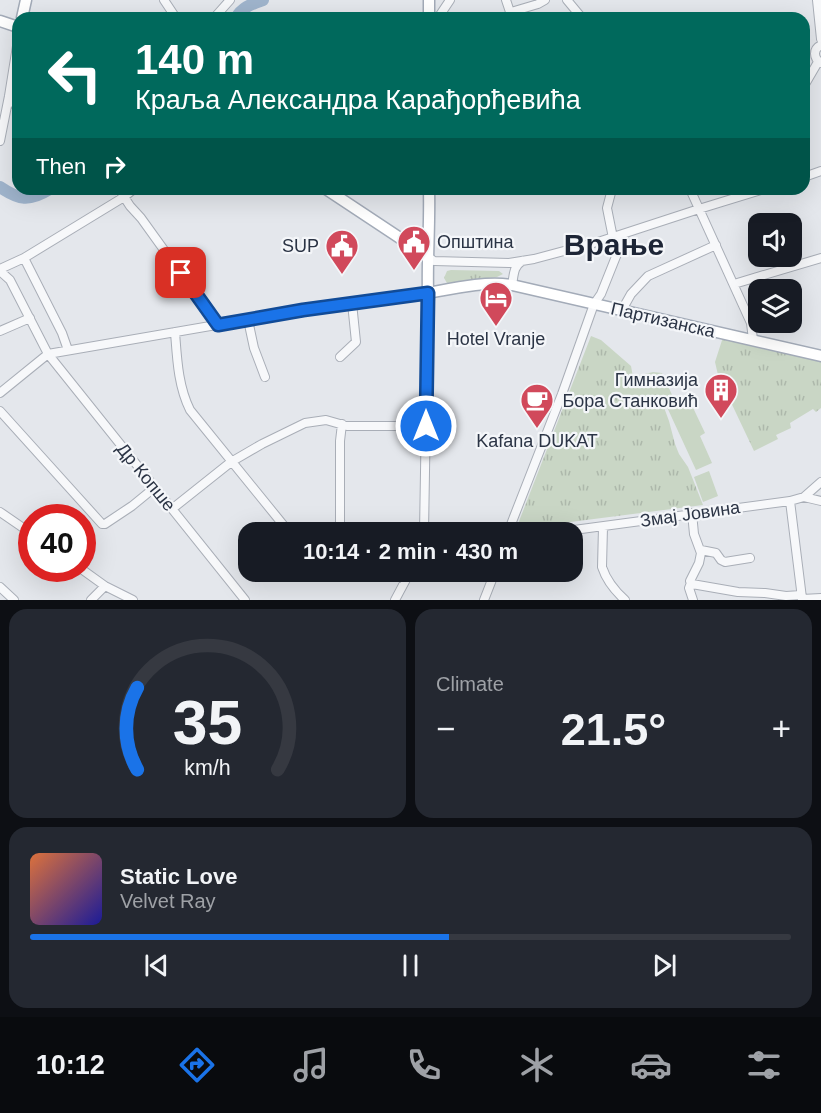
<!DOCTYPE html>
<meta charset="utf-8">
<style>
body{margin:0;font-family:Helvetica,sans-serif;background:#242831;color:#f1f3f6;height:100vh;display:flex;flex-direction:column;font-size:22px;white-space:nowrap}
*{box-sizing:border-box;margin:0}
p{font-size:20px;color:#9ea1a6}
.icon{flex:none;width:33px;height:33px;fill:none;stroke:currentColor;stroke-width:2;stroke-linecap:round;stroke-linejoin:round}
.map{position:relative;height:600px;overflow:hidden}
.sheet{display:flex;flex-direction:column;gap:9px;padding:9px;background:#0d0f14;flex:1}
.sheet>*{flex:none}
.guide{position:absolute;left:12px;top:12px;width:798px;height:183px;border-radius:18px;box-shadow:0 6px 24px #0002;background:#00695c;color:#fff;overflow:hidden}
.buttons{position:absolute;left:748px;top:213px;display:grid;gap:12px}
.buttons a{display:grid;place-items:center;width:54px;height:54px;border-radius:12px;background:#171b24;box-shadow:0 6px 24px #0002;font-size:30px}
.speed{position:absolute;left:18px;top:504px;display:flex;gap:12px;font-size:30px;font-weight:700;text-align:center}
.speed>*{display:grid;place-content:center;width:78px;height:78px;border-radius:50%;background:#171b24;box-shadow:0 6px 24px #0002;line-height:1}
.speed .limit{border:9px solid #d22;background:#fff;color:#111}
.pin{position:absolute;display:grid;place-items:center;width:51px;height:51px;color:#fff;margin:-26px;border-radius:12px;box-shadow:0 3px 9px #0006}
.me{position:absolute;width:66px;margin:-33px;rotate:0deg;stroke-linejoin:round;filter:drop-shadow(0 0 4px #0008)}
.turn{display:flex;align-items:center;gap:21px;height:126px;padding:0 24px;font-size:27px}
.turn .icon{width:78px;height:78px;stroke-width:2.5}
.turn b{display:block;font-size:42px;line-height:51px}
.then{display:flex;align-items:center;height:57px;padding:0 24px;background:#0003;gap:12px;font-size:22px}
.big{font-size:45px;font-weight:700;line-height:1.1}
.sheet .card{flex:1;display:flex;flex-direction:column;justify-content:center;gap:9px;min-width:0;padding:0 21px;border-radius:18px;background:#242831}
.sheet .dial{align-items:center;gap:0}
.dial svg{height:156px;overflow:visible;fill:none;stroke:#363941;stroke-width:7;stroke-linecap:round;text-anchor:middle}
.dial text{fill:#f1f3f6;stroke:none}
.song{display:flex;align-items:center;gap:18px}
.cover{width:72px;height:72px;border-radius:9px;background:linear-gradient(135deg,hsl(20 70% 55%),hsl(240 70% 35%))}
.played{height:6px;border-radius:3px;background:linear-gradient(90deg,#1a73e8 55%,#363941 55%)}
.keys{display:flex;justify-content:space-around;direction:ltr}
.heat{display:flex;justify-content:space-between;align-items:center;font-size:33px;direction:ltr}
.sheet .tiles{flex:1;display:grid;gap:9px;grid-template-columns:1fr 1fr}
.card:last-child{grid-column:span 2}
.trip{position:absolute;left:238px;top:522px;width:345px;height:60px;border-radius:18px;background:#171b24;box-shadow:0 6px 24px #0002;font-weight:700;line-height:60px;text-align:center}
.tab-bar{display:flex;height:96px;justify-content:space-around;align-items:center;background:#090b0e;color:#9ea1a6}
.tab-bar .icon{width:42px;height:42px}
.tab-bar .selected{color:#1a73e8}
.tab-bar b{font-size:27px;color:#f1f3f6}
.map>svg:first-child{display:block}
</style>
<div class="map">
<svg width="821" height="600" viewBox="0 0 821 600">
<defs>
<pattern id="park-tufts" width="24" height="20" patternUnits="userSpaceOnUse" patternTransform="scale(1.5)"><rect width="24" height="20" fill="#c9d6c5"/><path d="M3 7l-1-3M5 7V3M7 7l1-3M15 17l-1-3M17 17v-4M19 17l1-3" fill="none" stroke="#adb8ab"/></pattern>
</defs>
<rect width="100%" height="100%" fill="#e4e7ec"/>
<path fill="url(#park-tufts)" d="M 451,270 L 499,271 L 503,274 L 497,277 L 447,283 L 444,278 L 447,271 Z
M 724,334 L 821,361 L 821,408 L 816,412 L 813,409 L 790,423 L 791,428 L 776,435 L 778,439 L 754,451 L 718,375 L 715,362 Z
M 591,336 L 601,340 L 631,366 L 633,377 L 653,372 L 662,373 L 673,397 L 662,402 L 669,421 L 675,444 L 679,454 L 688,467 L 703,505 L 516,529 Z"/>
<path fill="#c9d6c5" d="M 687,395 L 705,433 L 700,436 L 712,463 L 696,470 L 666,405 Z
M 709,471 L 718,496 L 703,502 L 694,477 Z"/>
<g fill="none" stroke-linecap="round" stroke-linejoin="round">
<path stroke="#9fb4cc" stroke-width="12" d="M 236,18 C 242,7 252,4 263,0
M 0,187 C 19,200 29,202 50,189"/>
<defs>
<path id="minor" d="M 164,0 L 176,18
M 506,0 L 512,18
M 567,0 L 582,18
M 817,0 L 821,39
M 511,12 L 538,4 L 545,0
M 214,18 L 230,0
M 438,18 L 450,0
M 821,45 C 813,49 813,58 821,63
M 804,86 L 818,62
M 9,96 L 18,109
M 0,141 L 9,96 L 18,40
M 804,177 L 821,171
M 119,189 L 130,206 L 141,218 L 218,325
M 612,189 L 607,208 L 613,238
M 690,189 L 751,323 L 753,340
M 427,256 L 434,261 L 509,263 L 534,259 L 601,241 L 699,209 L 764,189
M 24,258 L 62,333 L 68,350
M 0,269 L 24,258 L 124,197 L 134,189
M 0,271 L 10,280 L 48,354 L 245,600
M 734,284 L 821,258
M 512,285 C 514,275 513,267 522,261
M 622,310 L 631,294 L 648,276 L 716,245
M 248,320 L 254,348 L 265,377
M 0,331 L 30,318
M 175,332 C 177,358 178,386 190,410 L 289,532
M 340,357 L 356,342 L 352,303
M 0,393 L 48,354 L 303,310 L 428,293 L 424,532
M 0,411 L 102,524 L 105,524 L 132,506 L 154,488
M 342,424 L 340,441 L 340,525 L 346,532
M 804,497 L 821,482
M 790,501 L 802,598
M 172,509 L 231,462 L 262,444 L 305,423 L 326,420 L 347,426 L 426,426
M 0,512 L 32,534
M 692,513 L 694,534 L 701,553 L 699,563 L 690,581 L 692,584 L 738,592 L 765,593 L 786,596 L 801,595
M 603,527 L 602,567 C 606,579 615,591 625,600
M 325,532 L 341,528
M 508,532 L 562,394 L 594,304 L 601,294 L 625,234
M 559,532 L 790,501 L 804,497 L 821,501
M 701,550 L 716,553 L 721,560 L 725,562 L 750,558
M 80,568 L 105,586 L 133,600
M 394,572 L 405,581
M 691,583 L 689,588 L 693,600
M 0,587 L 14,600
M 802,599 L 821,598
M 91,600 L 105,586
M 395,600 L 410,572
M 484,600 L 495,572"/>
<path id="major" d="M 429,0 L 429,18
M 22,18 L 26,0
M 0,21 L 18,27
M 326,189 L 427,256
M 429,189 C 430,224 427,258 428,293 C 455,288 485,281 512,285 L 821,356"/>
</defs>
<use href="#minor" stroke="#a9aeb7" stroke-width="10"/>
<use href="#major" stroke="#a3abb8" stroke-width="13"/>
<use href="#minor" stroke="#f7f8fa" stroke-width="8"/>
<use href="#major" stroke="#fff" stroke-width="10"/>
</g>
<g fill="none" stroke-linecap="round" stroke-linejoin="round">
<defs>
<path id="route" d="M 181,273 L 218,325 L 303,310 L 428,293 L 426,426"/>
</defs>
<use href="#route" stroke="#114b97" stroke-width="15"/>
<use href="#route" stroke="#1a73e8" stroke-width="10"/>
</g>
<defs>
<symbol id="civic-pin" viewBox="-11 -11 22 30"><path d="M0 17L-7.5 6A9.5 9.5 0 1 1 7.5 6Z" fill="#d1495b" stroke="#f4f6f9"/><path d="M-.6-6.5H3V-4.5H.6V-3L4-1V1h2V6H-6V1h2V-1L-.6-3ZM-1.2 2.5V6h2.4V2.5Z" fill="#fff"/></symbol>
<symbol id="hotel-pin" viewBox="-11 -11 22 30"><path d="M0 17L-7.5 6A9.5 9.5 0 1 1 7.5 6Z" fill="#d1495b" stroke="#f4f6f9"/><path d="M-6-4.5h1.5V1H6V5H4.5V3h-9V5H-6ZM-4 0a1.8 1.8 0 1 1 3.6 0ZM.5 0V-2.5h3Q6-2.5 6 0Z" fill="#fff"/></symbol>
<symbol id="building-pin" viewBox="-11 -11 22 30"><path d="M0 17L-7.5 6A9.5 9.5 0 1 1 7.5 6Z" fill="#d1495b" stroke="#f4f6f9"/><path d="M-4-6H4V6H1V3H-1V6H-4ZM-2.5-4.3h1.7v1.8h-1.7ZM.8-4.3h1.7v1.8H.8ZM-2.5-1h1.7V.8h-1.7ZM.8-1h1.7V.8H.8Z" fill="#fff"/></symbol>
<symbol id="cafe-pin" viewBox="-11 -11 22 30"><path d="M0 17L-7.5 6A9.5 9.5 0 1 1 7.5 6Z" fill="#d1495b" stroke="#f4f6f9"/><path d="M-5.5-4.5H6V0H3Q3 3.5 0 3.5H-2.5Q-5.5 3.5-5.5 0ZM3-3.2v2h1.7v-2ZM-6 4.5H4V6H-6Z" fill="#fff"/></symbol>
</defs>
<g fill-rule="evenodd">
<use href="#civic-pin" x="395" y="223" width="38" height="52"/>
<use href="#civic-pin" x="323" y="227" width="38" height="52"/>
<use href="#hotel-pin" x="477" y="279" width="38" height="52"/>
<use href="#building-pin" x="702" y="371" width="38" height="52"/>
<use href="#cafe-pin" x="518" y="381" width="38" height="52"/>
</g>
<g text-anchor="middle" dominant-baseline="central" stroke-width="4.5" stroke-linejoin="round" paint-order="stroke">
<g font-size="18" fill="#2b3445" stroke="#f4f6f9" text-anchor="end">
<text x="437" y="242" text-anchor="start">Општина</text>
<text x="319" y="246">SUP</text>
<text x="496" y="339" text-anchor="middle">Hotel Vranje</text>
<text x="698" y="380">Гимназија<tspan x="698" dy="21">Бора Станковић</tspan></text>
<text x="537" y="441" text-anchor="middle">Kafana DUKAT</text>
</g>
<g font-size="18" fill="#2b3445" stroke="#f4f6f9">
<text transform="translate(663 320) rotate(13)">Партизанска</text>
<text transform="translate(146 477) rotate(51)">Др Копше</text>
<text transform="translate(690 514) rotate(-8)">Змај Јовина</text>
</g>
<g font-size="30" font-weight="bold" fill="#1d2536" stroke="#f4f6f9">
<text x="614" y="244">Врање</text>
</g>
</g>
</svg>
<div class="buttons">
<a><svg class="icon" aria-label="sound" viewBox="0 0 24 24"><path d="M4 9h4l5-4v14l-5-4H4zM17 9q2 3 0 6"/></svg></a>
<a><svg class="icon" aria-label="layers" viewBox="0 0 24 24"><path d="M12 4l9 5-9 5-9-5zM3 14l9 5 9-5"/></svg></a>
</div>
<div class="speed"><div class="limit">40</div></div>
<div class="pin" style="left:181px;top:273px;background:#d93025"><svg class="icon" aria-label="arrive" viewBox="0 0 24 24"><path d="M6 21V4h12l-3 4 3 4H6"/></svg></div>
<svg class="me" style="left:426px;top:426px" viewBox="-20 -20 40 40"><circle r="17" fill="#1a73e8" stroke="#fff" stroke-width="3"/><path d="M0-11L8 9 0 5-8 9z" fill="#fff"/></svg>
<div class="trip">10:14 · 2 min · 430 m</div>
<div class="guide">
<div class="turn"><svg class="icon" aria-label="left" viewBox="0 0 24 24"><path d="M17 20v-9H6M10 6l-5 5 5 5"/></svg><div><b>140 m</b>Краља Александра Карађорђевића</div></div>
<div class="then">Then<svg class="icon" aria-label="right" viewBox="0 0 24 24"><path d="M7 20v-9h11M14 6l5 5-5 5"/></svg></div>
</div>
</div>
<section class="sheet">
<div class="tiles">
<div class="card dial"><svg viewBox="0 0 100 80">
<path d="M14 69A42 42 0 1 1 86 69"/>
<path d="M14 69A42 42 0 0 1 14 27" stroke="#1a73e8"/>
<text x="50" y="56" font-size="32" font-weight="700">35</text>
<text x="50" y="72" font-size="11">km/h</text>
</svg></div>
<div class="card"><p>Climate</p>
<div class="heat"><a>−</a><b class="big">21.5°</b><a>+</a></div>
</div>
<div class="card">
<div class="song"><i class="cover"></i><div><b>Static Love</b><p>Velvet Ray</p></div></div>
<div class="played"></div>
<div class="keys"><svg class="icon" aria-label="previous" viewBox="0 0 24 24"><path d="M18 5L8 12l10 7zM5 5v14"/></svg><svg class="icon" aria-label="pause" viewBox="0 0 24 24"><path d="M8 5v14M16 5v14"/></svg><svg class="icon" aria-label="next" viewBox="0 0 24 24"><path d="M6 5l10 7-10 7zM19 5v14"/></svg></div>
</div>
</div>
</section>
<nav class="tab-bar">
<b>10:12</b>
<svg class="icon selected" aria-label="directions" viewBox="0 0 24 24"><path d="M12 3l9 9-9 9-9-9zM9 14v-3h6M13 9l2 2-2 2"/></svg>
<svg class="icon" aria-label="music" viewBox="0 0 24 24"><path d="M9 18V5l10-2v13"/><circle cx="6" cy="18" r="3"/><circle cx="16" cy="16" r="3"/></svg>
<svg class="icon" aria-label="phone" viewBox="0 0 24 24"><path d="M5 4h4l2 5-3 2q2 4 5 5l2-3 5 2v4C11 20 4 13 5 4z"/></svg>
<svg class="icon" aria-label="climate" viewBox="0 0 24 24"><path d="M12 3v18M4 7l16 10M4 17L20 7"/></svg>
<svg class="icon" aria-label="car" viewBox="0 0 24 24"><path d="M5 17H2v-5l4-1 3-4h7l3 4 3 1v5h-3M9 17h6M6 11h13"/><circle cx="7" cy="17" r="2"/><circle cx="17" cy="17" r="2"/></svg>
<svg class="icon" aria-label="filters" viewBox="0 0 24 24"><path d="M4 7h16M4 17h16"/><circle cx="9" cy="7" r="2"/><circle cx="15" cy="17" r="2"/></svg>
</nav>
